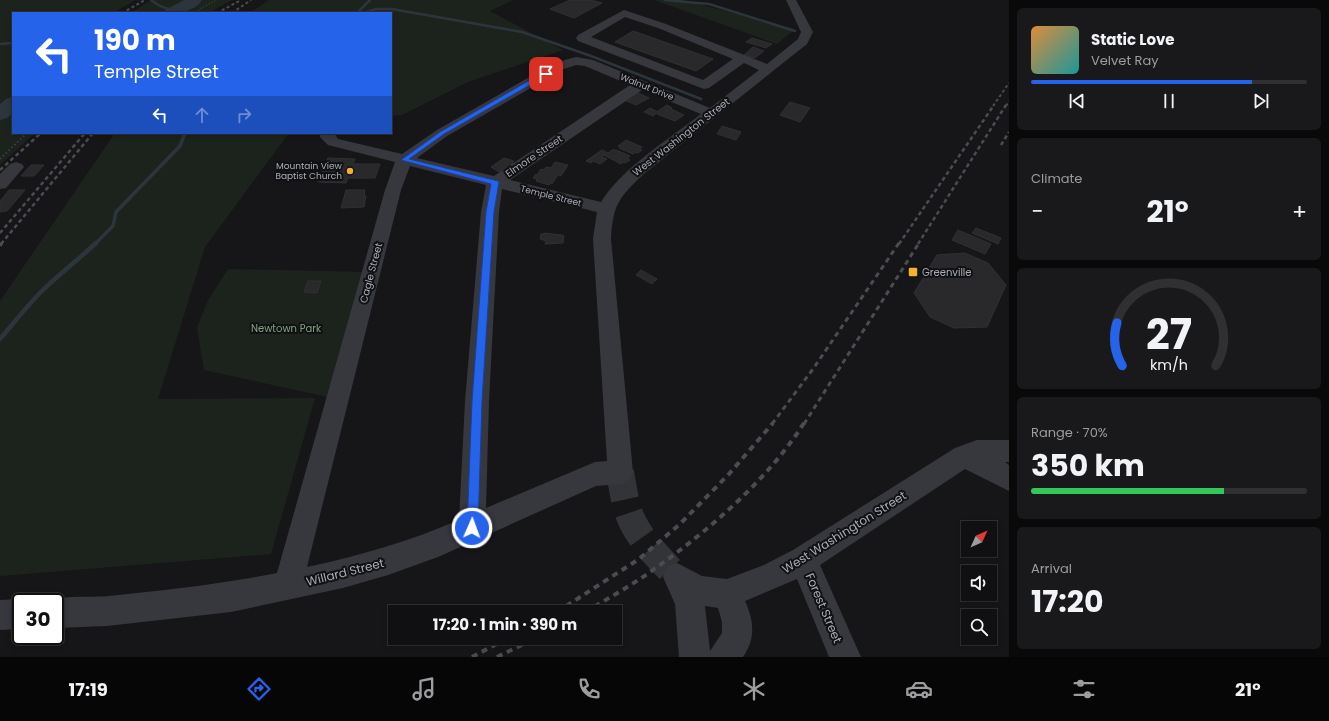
<!DOCTYPE html>
<meta charset="utf-8">
<style>
body{margin:0;font-family:Poppins,sans-serif;background:#19191b;color:#f1f3f6;height:100vh;display:flex;flex-direction:column;font-size:15px;white-space:nowrap}
*{box-sizing:border-box;margin:0}
p{font-size:13px;color:#9c9d9f}
.icon{flex:none;width:22px;height:22px;fill:none;stroke:currentColor;stroke-width:2;stroke-linecap:round;stroke-linejoin:round}
.map{position:relative;flex:1;overflow:hidden}
.side{display:flex;flex-direction:column;gap:8px;padding:8px;background:#09090a;width:320px}
.side>*{flex:none}
.banner{position:absolute;left:12px;top:12px;width:380px;height:122px;border-radius:0px;box-shadow:0 2px 6px #0003,0 0 0 1px #303032;background:#2563eb;color:#fff;overflow:hidden}
.needle{width:26px;rotate:45deg}
.tools{position:absolute;left:961px;top:521px;display:grid;gap:8px}
.tools a{display:grid;place-items:center;width:36px;height:36px;border-radius:0px;background:#101012;box-shadow:0 2px 6px #0003,0 0 0 1px #303032;font-size:20px}
.speed{position:absolute;left:12px;top:593px;display:flex;gap:8px;font-size:20px;font-weight:700;text-align:center}
.speed>*{display:grid;place-content:center;width:52px;height:52px;border-radius:50%;background:#101012;box-shadow:0 2px 6px #0003,0 0 0 1px #303032;line-height:1}
.speed .limit{border:2px solid #111;border-radius:6px;background:#fff;color:#111}
.pin{position:absolute;display:grid;place-items:center;width:34px;height:34px;color:#fff;margin:-17px;border-radius:8px;box-shadow:0 2px 6px #0006}
.me{position:absolute;width:44px;margin:-22px;rotate:2deg;stroke-linejoin:round;filter:drop-shadow(0 0 3px #0008)}
.turn{display:flex;align-items:center;gap:14px;height:84px;padding:0 16px;font-size:18px}
.turn .icon{width:52px;height:52px;stroke-width:2.5}
.turn b{display:block;font-size:28px;line-height:34px}
.lanes{display:flex;align-items:center;height:38px;padding:0 16px;background:#0003;justify-content:center;gap:20px;direction:ltr}
.lanes .off{opacity:.35}
.big{font-size:30px;font-weight:700;line-height:1.1}
.side .card{flex:1;display:flex;flex-direction:column;justify-content:center;gap:6px;min-width:0;padding:0 14px;border-radius:6px;background:#19191b}
.side .dial{align-items:center;gap:0}
.dial svg{height:104px;overflow:visible;fill:none;stroke:#303032;stroke-width:7;stroke-linecap:round;text-anchor:middle}
.dial text{fill:#f1f3f6;stroke:none}
.song{display:flex;align-items:center;gap:12px}
.cover{width:48px;height:48px;border-radius:6px;background:linear-gradient(135deg,hsl(30 70% 55%),hsl(180 70% 35%))}
.played{height:4px;border-radius:2px;background:linear-gradient(90deg,#2563eb 80%,#303032 80%)}
.keys{display:flex;justify-content:space-around;direction:ltr}
.heat{display:flex;justify-content:space-between;align-items:center;font-size:22px;direction:ltr}
.charge{height:6px;border-radius:3px;background:linear-gradient(90deg,#34c759 70%,#303032 0)}
.trip{position:absolute;left:388px;top:605px;width:234px;height:40px;border-radius:0px;background:#101012;box-shadow:0 2px 6px #0003,0 0 0 1px #303032;font-weight:700;line-height:40px;text-align:center}
.menu{display:flex;height:64px;justify-content:space-around;align-items:center;background:#060607;color:#9c9d9f}
.menu .icon{width:28px;height:28px}
.menu .selected{color:#2563eb}
.menu b{font-size:18px;color:#f1f3f6}
main{display:flex;flex:1;min-height:0}
.map>svg:first-child{display:block}
</style>
<main>
<div class="map">
<svg width="1009" height="657" viewBox="0 0 1009 657">
<rect width="100%" height="100%" fill="#161618"/>
<path fill="#1c231d" d="M 0,0 L 135,0 L 113,13 L 13,13 L 13,133 L 35,133 L 0,165 Z
M 152,0 L 232,0 L 209,13 L 130,13 Z
M 269,0 L 513,0 L 490,11 L 563,50 L 468,82 L 402,115 L 391,116 L 391,13 L 250,13 Z
M 654,0 L 683,0 L 795,29 L 777,44 Z
M 115,133 L 289,133 L 205,247 L 158,399 L 315,398 L 271,554 L 0,576 L 0,301 Z
M 228,269 L 363,272 L 328,397 L 204,370 L 197,328 L 207,302 Z"/>
<g fill="none" stroke-linecap="round" stroke-linejoin="round">
<path stroke="#2c353c" stroke-width="2.5" d="M 151,0 L 160,6 L 174,11
M 665,0 L 709,4 L 795,31
M 357,13 L 370,0
M 364,13 L 376,9 L 392,9 L 522,32 L 591,56 L 701,99
M 0,44 L 13,43"/>
<path stroke="#2c353c" stroke-width="3.5" d="M 95,244 L 113,226 L 116,212 L 180,146 L 185,133"/>
<path stroke="#2c353c" stroke-width="4.5" d="M 0,339 C 13,324 26,307 41,292 C 58,275 78,260 96,243"/>
<path fill="#2c353c" fill-rule="evenodd" d="M 184,0 L 202,0 C 194,13 176,13 163,13 L 165,10 Z
M 13,97 L 13,113 L 7,118 L 0,120 L 0,104 L 6,99 Z"/>
</g>
<path fill="#29292c" stroke="#303034" d="M 570,0 L 591,0 L 602,3 L 574,18 L 550,9 Z
M 633,31 L 713,59 L 696,71 L 615,42 Z
M 752,38 L 772,44 L 766,48 L 746,42 Z
M 753,47 L 764,51 L 755,58 L 744,55 Z
M 636,92 L 649,98 L 636,105 L 624,100 Z
M 790,102 L 810,108 L 800,122 L 780,115 Z
M 667,105 L 672,108 L 671,109 L 684,115 L 675,121 L 657,114 L 660,112 L 658,111 Z
M 650,108 L 658,112 L 653,116 L 644,112 Z
M 722,126 L 741,132 L 736,140 L 717,134 Z
M 626,140 L 642,147 L 639,149 L 642,150 L 638,153 L 636,152 L 633,154 L 619,148 L 620,147 L 618,146 Z
M 602,150 L 608,153 L 612,150 L 616,150 L 630,156 L 627,158 L 630,160 L 625,163 L 623,162 L 621,164 L 604,155 L 602,157 L 607,159 L 600,164 L 593,161 L 591,163 L 586,161 Z
M 328,158 L 355,159 L 353,164 L 380,164 L 375,178 L 348,178 L 346,183 L 318,182 Z
M 504,158 L 514,161 L 512,163 L 515,164 L 501,173 L 491,167 Z
M 555,162 L 568,165 L 561,176 L 558,175 L 552,184 L 550,183 L 549,185 L 536,181 L 537,179 L 533,178 L 536,174 L 537,175 L 541,169 L 544,170 L 546,167 L 551,168 Z
M 31,165 L 44,165 L 34,176 L 21,176 Z
M 9,190 L 25,190 L 7,211 L 0,212 L 0,201 Z
M 346,190 L 365,190 L 364,195 L 366,196 L 364,207 L 341,208 Z
M 976,228 L 1001,238 L 998,244 L 972,233 Z
M 958,230 L 991,244 L 985,254 L 952,240 Z
M 544,233 L 562,235 L 564,236 L 563,243 L 545,244 L 546,241 L 540,239 L 541,234 L 544,234 Z
M 965,253 L 988,263 L 1006,285 L 987,327 L 954,328 L 930,317 L 914,293 L 937,255 Z
M 641,270 L 657,279 L 652,284 L 636,275 Z
M 308,281 L 321,281 L 317,293 L 304,292 Z"/>
<g fill="none" stroke-linecap="round" stroke-linejoin="round">
<path stroke="#333438" stroke-width="28" stroke-dasharray="28 14" stroke-linecap="butt" d="M 620,472 C 623,488 625,506 632,521 C 642,542 661,560 677,577"/>
<path stroke="#3d3f44" stroke-width="1.5" stroke-dasharray="1 2" stroke-linecap="butt" d="M 193,13 L 216,0"/>
<path stroke="#3d3f44" stroke-width="2" stroke-dasharray="1.5 2.5" stroke-linecap="butt" d="M 0,159 L 27,133"/>
<path fill="#37383d" fill-rule="evenodd" d="M 786,0 L 796,0 L 813,32 L 807,44 L 645,173 C 619,197 613,204 611,239 L 633,472 L 629,480 L 620,484 L 596,486 L 438,557 L 388,575 L 343,588 L 231,612 L 107,626 L 55,628 L 55,602 L 46,602 C 65,594 88,598 109,596 C 166,590 222,584 277,573 L 385,190 L 395,162 L 328,145 L 320,137 L 320,133 L 334,133 L 338,139 L 402,154 L 437,130 L 554,63 L 576,57 L 593,60 L 710,108 L 759,70 L 744,63 L 709,88 L 704,89 L 578,41 L 576,38 L 578,35 L 624,10 L 666,24 L 767,64 L 798,39 L 801,32 ZM 625,17 L 658,28 L 733,59 L 703,80 L 591,37 ZM 576,65 L 585,66 L 630,85 L 494,176 L 417,158 L 447,136 L 564,69 ZM 642,90 L 701,114 C 669,139 622,168 601,202 L 510,180 ZM 410,166 L 486,185 L 481,212 L 465,401 L 459,520 C 410,541 359,556 307,567 L 401,190 ZM 502,189 L 597,212 L 593,239 L 607,461 L 595,462 L 486,508 L 489,401 L 499,212 Z
M 16,162 L 22,164 L 24,167 L 6,188 L 0,189 L 0,174 L 10,164 Z
M 977,440 L 1009,440 L 1009,462 L 1005,462 L 1009,465 L 1009,491 L 965,469 L 820,565 L 861,657 L 829,657 L 797,579 L 745,601 C 754,621 756,638 743,657 L 679,657 L 675,604 L 663,577 L 667,567 L 677,563 L 702,576 L 727,579 L 764,565 L 793,550 L 955,448 ZM 705,606 L 718,608 L 722,622 L 722,633 L 710,651 Z
M 21,599 L 28,602 L 21,602 L 21,629 L 0,630 L 0,600 Z"/>
<path stroke="#4a4c52" stroke-width="2" stroke-dasharray="3 2.5" stroke-linecap="butt" d="M 122,13 L 145,0
M 217,13 L 241,0
M 232,13 L 251,0
M 993,106 L 1009,83
M 1006,106 L 1009,101"/>
<path stroke="#4a4c52" stroke-width="2.5" stroke-dasharray="4 3" stroke-linecap="butt" d="M 1001,145 L 1009,132
M 0,170 L 41,133
M 0,233 L 85,133
M 1,244 L 93,133
M 899,244 L 994,105
M 918,244 L 1006,105"/>
<path stroke="#4a4c52" stroke-width="3" stroke-dasharray="5 4" stroke-linecap="butt" d="M 0,246 L 2,243
M 772,424 L 813,369 L 899,243
M 804,424 L 919,243"/>
<path stroke="#4a4c52" stroke-width="4" stroke-dasharray="6 5" stroke-linecap="butt" d="M 557,612 L 639,559 L 680,524 L 729,474 L 773,423
M 585,612 C 607,599 629,587 650,572 C 706,533 768,480 804,423
M 472,657 L 508,638
M 497,657 L 536,638"/>
</g>
<path fill="#2563eb" stroke="#184099" d="M 544,72 L 549,74 L 444,134 L 409,159 L 498,181 L 499,182 L 494,212 L 482,401 L 478,528 L 477,532 L 472,533 L 468,532 L 467,528 L 472,401 L 486,212 L 491,184 L 401,160 L 440,132 Z"/>
<g fill="#f2b134" stroke="#111113" stroke-width="1.5">
<circle cx="350" cy="171" r="4"/>
<rect x="908" y="267" width="10" height="10" rx="2"/>
</g>
<g text-anchor="middle" dominant-baseline="central" stroke-width="4" stroke-linejoin="round" paint-order="stroke">
<g font-size="9" fill="#a8adb8" stroke="#111113">
<text transform="translate(647 87) rotate(22)">Walnut Drive</text>
<text transform="translate(551 196) rotate(14)">Temple Street</text>
</g>
<g font-size="9" fill="#a8adb8" stroke="#111113" text-anchor="end">
<text x="342" y="166">Mountain View<tspan x="342" dy="10">Baptist Church</tspan></text>
</g>
<g font-size="10" fill="#a8adb8" stroke="#111113">
<text transform="translate(681 137) rotate(-38)">West Washington Street</text>
<text transform="translate(534 156) rotate(-34)">Elmore Street</text>
<text transform="translate(371 273) rotate(-75)">Cagle Street</text>
</g>
<g font-size="10" fill="#a8adb8" stroke="#111113" text-anchor="start">
<text x="922" y="272">Greenville</text>
</g>
<g font-size="10" fill="#7fa381" stroke="#111113">
<text x="286" y="328">Newtown Park</text>
</g>
<g font-size="12" fill="#a8adb8" stroke="#111113">
<text transform="translate(844 532) rotate(-32)">West Washington Street</text>
<text transform="translate(345 572) rotate(-14)">Willard Street</text>
<text transform="translate(824 608) rotate(67)">Forest Street</text>
</g>
</g>
</svg>
<div class="tools">
<a><svg class="needle" viewBox="-14 -14 28 28"><path d="M0-13l5 13h-10z" fill="#e53935"/><path d="M0 13l5-13h-10z" fill="#9c9d9f"/></svg></a>
<a><svg class="icon" aria-label="sound" viewBox="0 0 24 24"><path d="M4 9h4l5-4v14l-5-4H4zM17 9q2 3 0 6"/></svg></a>
<a><svg class="icon" aria-label="search" viewBox="0 0 24 24"><circle cx="10" cy="10" r="6"/><path d="M15 15l6 6"/></svg></a>
</div>
<div class="speed"><div class="limit">30</div></div>
<div class="pin" style="left:546px;top:74px;background:#d93025"><svg class="icon" aria-label="arrive" viewBox="0 0 24 24"><path d="M6 21V4h12l-3 4 3 4H6"/></svg></div>
<svg class="me" style="left:472px;top:528px" viewBox="-20 -20 40 40"><circle r="17" fill="#2563eb" stroke="#fff" stroke-width="3"/><path d="M0-11L8 9 0 5-8 9z" fill="#fff"/></svg>
<div class="trip">17:20 · 1 min · 390 m</div>
<div class="banner">
<div class="turn"><svg class="icon" aria-label="left" viewBox="0 0 24 24"><path d="M17 20v-9H6M10 6l-5 5 5 5"/></svg><div><b>190 m</b>Temple Street</div></div>
<div class="lanes"><svg class="icon" aria-label="left" viewBox="0 0 24 24"><path d="M17 20v-9H6M10 6l-5 5 5 5"/></svg><svg class="icon off" aria-label="ahead" viewBox="0 0 24 24"><path d="M12 20V5M6 11l6-6 6 6"/></svg><svg class="icon off" aria-label="right" viewBox="0 0 24 24"><path d="M7 20v-9h11M14 6l5 5-5 5"/></svg></div>
</div>
</div>
<section class="side">
<div class="card">
<div class="song"><i class="cover"></i><div><b>Static Love</b><p>Velvet Ray</p></div></div>
<div class="played"></div>
<div class="keys"><svg class="icon" aria-label="previous" viewBox="0 0 24 24"><path d="M18 5L8 12l10 7zM5 5v14"/></svg><svg class="icon" aria-label="pause" viewBox="0 0 24 24"><path d="M8 5v14M16 5v14"/></svg><svg class="icon" aria-label="next" viewBox="0 0 24 24"><path d="M6 5l10 7-10 7zM19 5v14"/></svg></div>
</div>
<div class="card"><p>Climate</p>
<div class="heat"><a>−</a><b class="big">21°</b><a>+</a></div>
</div>
<div class="card dial"><svg viewBox="0 0 100 80">
<path d="M14 69A42 42 0 1 1 86 69"/>
<path d="M14 69A42 42 0 0 1 10 36" stroke="#2563eb"/>
<text x="50" y="56" font-size="32" font-weight="700">27</text>
<text x="50" y="72" font-size="11">km/h</text>
</svg></div>
<div class="card"><p>Range · 70%</p><b class="big">350 km</b><div class="charge"></div></div>
<div class="card"><p>Arrival</p><b class="big">17:20</b></div>
</section>
</main>
<nav class="menu">
<b>17:19</b>
<svg class="icon selected" aria-label="directions" viewBox="0 0 24 24"><path d="M12 3l9 9-9 9-9-9zM9 14v-3h6M13 9l2 2-2 2"/></svg>
<svg class="icon" aria-label="music" viewBox="0 0 24 24"><path d="M9 18V5l10-2v13"/><circle cx="6" cy="18" r="3"/><circle cx="16" cy="16" r="3"/></svg>
<svg class="icon" aria-label="phone" viewBox="0 0 24 24"><path d="M5 4h4l2 5-3 2q2 4 5 5l2-3 5 2v4C11 20 4 13 5 4z"/></svg>
<svg class="icon" aria-label="climate" viewBox="0 0 24 24"><path d="M12 3v18M4 7l16 10M4 17L20 7"/></svg>
<svg class="icon" aria-label="car" viewBox="0 0 24 24"><path d="M5 17H2v-5l4-1 3-4h7l3 4 3 1v5h-3M9 17h6M6 11h13"/><circle cx="7" cy="17" r="2"/><circle cx="17" cy="17" r="2"/></svg>
<svg class="icon" aria-label="filters" viewBox="0 0 24 24"><path d="M4 7h16M4 17h16"/><circle cx="9" cy="7" r="2"/><circle cx="15" cy="17" r="2"/></svg>
<b>21°</b>
</nav>
